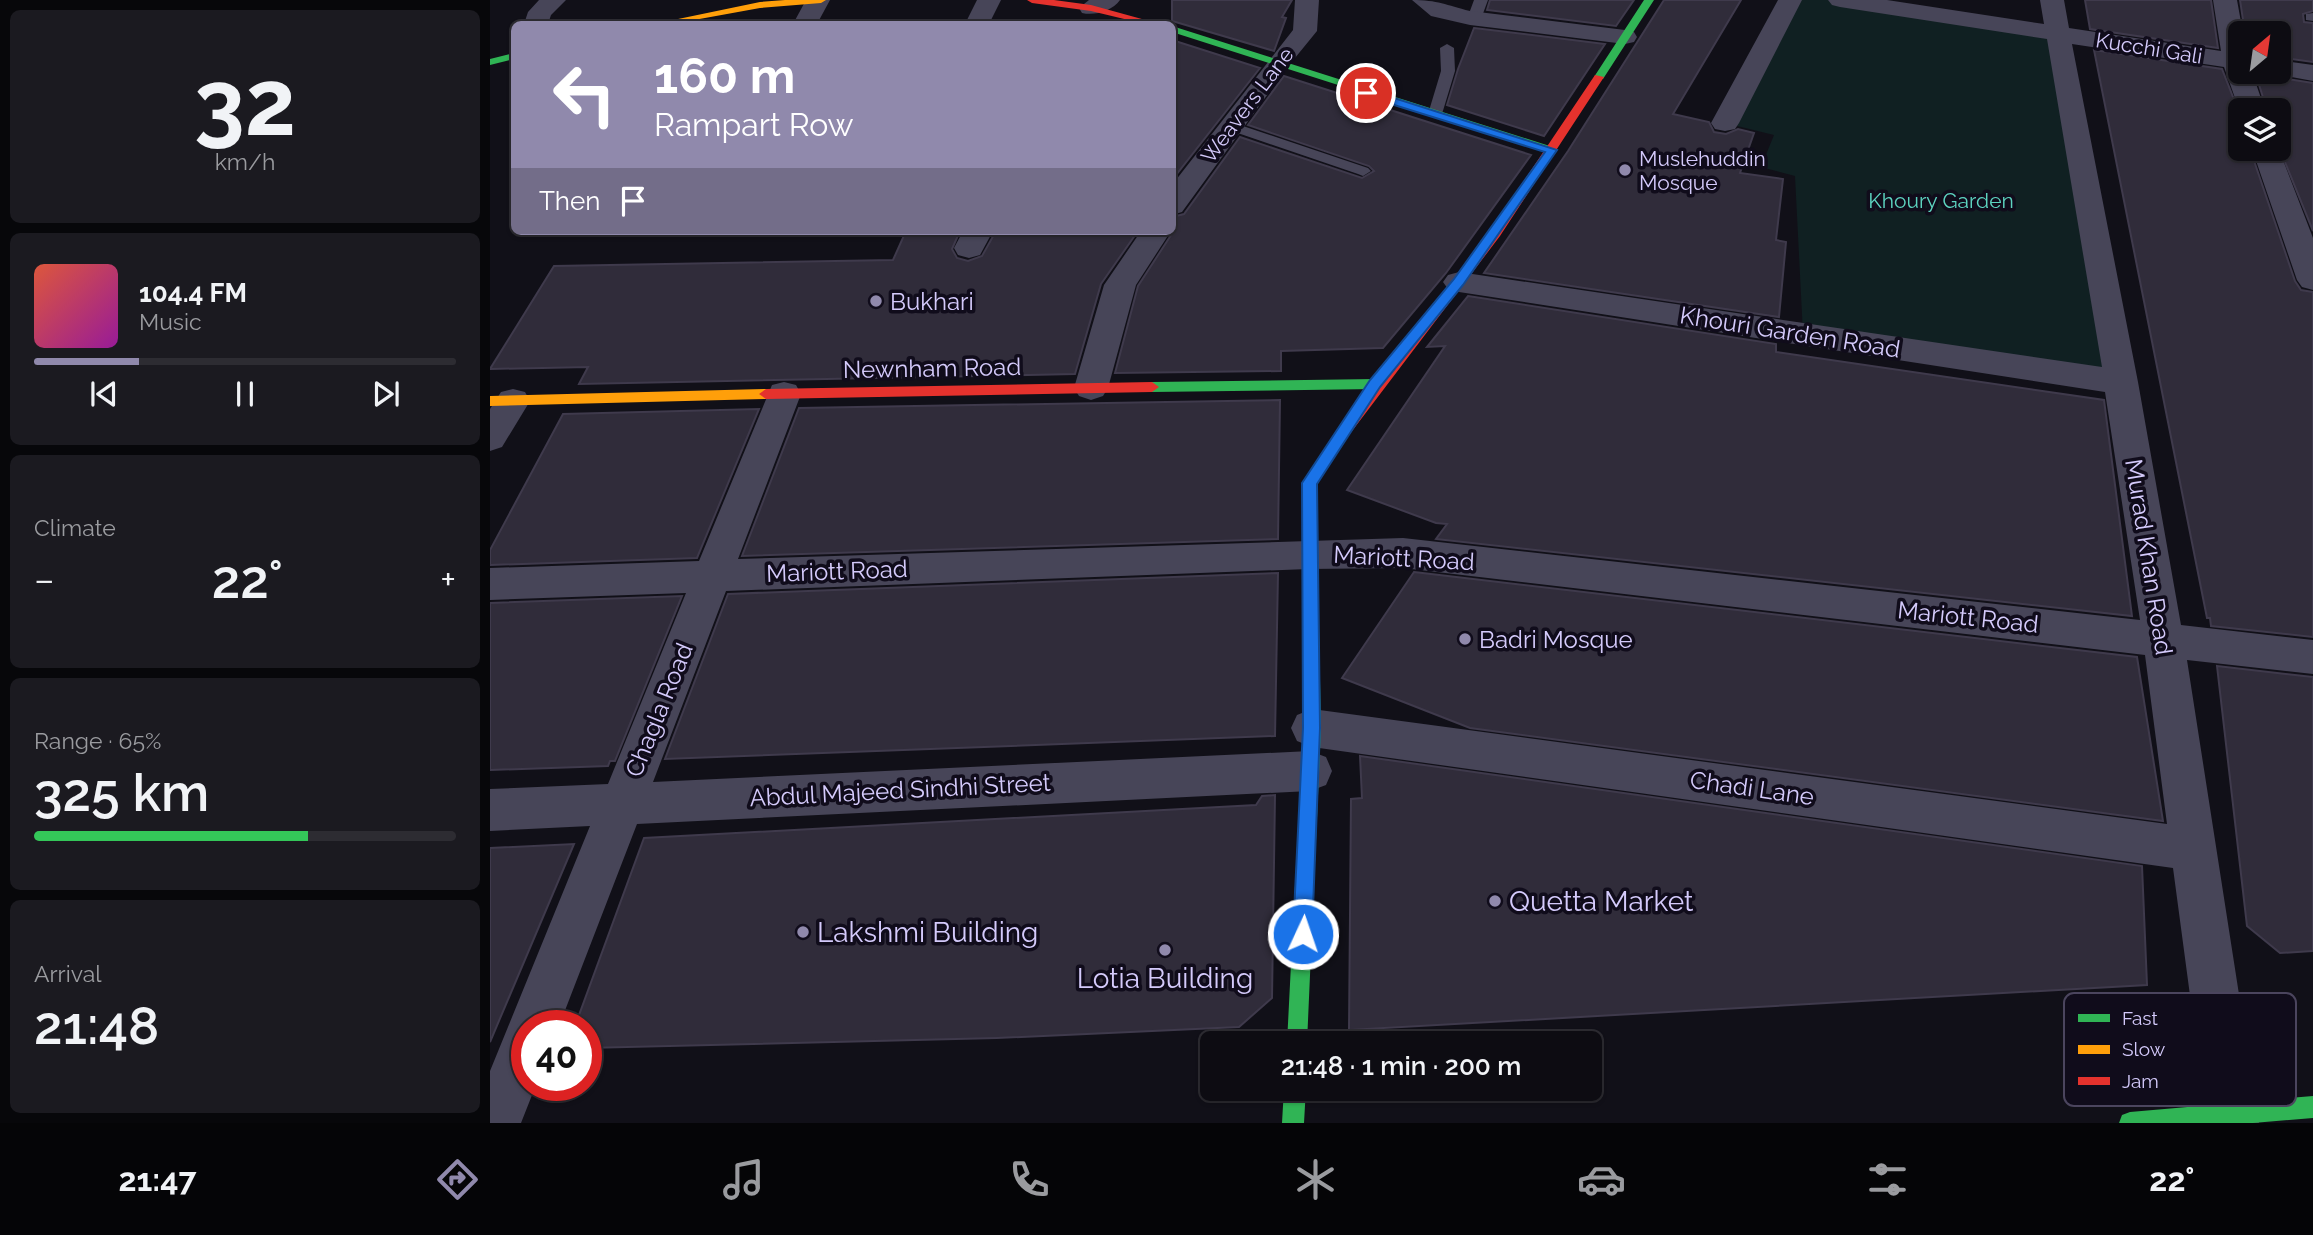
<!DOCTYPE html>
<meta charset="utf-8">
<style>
body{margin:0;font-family:Raleway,sans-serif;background:#1b1a20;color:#f1f3f6;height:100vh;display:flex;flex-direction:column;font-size:26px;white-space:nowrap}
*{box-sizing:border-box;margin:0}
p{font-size:23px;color:#9a9b9f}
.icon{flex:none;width:38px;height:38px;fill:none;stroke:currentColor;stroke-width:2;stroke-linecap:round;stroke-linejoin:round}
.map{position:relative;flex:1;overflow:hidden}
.side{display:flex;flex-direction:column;gap:10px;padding:10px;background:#07070a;width:490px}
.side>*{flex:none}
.hud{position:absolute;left:21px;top:21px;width:665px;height:214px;border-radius:10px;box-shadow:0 2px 5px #0004,0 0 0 2px #2d2c32;background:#9089ac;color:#fff;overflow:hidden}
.needle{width:46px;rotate:29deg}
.buttons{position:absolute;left:1738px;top:21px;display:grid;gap:14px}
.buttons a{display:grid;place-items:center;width:63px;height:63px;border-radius:10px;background:#0d0c12;box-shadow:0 2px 5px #0004,0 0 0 2px #2d2c32;font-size:35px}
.speed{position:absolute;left:21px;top:1010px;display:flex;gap:14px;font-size:35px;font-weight:700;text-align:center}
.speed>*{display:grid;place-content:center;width:91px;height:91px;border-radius:50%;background:#0d0c12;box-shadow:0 2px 5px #0004,0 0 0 2px #2d2c32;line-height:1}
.speed .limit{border:10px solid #d22;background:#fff;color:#111}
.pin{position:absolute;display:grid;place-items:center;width:60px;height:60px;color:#fff;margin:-30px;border:4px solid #fff;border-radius:50%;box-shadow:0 2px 7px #0007}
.me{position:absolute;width:77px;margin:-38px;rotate:3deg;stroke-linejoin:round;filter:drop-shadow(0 0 5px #0008)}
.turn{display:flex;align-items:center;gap:24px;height:147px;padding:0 28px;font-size:32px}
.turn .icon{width:91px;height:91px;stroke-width:2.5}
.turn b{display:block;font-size:49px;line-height:60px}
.then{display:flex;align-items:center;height:66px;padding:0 28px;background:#0003;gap:14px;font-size:26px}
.big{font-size:52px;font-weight:600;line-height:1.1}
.side .widget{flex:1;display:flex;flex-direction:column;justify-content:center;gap:10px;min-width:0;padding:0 24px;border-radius:10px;background:#1b1a20}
.side .dial{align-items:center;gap:0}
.dial b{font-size:91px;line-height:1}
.song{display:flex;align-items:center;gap:21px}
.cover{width:84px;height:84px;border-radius:10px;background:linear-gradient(135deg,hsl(10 70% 55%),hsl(300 70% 35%))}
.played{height:7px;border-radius:4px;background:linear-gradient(90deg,#9089ac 25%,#2d2c32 25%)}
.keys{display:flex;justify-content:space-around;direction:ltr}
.heat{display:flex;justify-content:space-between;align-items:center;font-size:38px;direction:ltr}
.charge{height:10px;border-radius:5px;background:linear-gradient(90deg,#34c759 65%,#2d2c32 0)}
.trip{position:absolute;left:710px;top:1031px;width:402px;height:70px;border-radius:10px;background:#0d0c12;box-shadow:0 2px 5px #0004,0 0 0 2px #2d2c32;font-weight:600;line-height:70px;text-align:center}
.dock{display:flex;height:112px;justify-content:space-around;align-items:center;background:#050507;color:#9a9b9f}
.dock .icon{width:49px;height:49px}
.dock .active{color:#9089ac}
.dock b{font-size:32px;color:#f1f3f6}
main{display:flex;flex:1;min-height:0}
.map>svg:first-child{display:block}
</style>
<main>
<section class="side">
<div class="widget dial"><b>32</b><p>km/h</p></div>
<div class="widget">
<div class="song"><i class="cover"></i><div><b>104.4 FM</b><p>Music</p></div></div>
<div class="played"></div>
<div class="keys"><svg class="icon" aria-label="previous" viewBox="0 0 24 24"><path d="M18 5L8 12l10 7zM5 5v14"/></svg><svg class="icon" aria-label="pause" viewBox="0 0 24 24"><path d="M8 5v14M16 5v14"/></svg><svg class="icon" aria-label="next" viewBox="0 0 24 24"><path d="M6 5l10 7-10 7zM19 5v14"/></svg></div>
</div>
<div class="widget"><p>Climate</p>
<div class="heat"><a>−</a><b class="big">22°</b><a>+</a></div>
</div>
<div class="widget"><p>Range · 65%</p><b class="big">325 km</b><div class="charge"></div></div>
<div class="widget"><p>Arrival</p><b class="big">21:48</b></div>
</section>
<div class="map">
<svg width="1823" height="1123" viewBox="0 0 1823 1123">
<rect width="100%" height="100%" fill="#111018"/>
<path fill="#102022" d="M 1300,0 L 1350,0 L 1568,33 L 1631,382 L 1313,334 L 1305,176 L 1271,167 L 1284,135 L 1235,123 Z"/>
<path fill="#302c3a" stroke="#3f3a4c" stroke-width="2" d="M 682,0 L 802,0 L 792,17 L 796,18 L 784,51 L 682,21 Z
M 1000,0 L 1144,0 L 1126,26 L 997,10 Z
M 1174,0 L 1251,0 L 1183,114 L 1219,122 L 1224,132 L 1236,134 L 1248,129 L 1264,133 L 1250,173 L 1293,179 L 1286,240 L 1296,242 L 1289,317 L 994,273 L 1078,151 Z
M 1595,0 L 1721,0 L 1728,48 L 1600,29 Z
M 1750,0 L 1823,0 L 1823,11 L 1813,14 L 1814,22 L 1823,23 L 1823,62 L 1788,57 L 1788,33 L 1755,33 Z
M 984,28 L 1115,44 L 1054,136 L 957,105 L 968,69 Z
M 682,40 L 770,68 L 682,180 Z
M 1604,50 L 1732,69 L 1750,115 L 1750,149 L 1760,149 L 1805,281 L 1811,290 L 1823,292 L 1823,637 L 1721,626 L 1720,618 L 1717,618 Z
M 1765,72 L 1777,72 L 1779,76 L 1823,83 L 1823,231 L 1788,145 L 1788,110 L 1777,110 Z
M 794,76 L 1041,155 L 956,273 L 893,348 L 791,351 L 791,371 L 625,373 L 648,286 L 683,232 L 682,217 L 694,214 L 750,137 L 872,178 L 884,171 L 879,166 L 758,125 Z
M 416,231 L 470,231 L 462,249 L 467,258 L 478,261 L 492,256 L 506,231 L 648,231 L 611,284 L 585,374 L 89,384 L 98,367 L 0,369 L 64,266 L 403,260 Z
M 978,296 L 1286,344 L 1286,352 L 1614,400 L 1642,616 L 946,539 L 957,524 L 946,523 L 857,490 L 955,346 L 937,347 Z
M 790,400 L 788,539 L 252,556 L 309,408 Z
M 269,409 L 207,558 L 0,565 L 0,550 L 73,414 Z
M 924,572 L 1647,657 L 1673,821 L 980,728 L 852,678 Z
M 788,573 L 785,736 L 175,759 L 238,594 Z
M 192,596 L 125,761 L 120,761 L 118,766 L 0,770 L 0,603 Z
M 1727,666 L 1823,677 L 1823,951 L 1790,953 L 1757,926 Z
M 870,756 L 1652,866 L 1657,985 L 859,1030 L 861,799 L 872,798 Z
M 785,795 L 782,998 L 749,1027 L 507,1038 L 96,1048 L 96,1026 L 85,1026 L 154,838 L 766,805 L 772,796 Z
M 84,844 L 0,1042 L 0,848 Z"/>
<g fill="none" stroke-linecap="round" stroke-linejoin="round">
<path fill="#474558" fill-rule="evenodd" d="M 984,0 L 998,0 L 991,19 L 984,23 L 977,19 Z
M 1823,13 L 1823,21 L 1816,20 L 1816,14 Z
M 957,44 L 964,48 L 965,71 L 952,114 L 945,118 L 938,114 L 951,71 L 950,48 Z
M 741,122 L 878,168 L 881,171 L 873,176 L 868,174 L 736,129 L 734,126 Z"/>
<path fill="#474558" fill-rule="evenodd" d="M 49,0 L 76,0 L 61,15 L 58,24 L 34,24 L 38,12 Z
M 316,0 L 340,0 L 327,24 L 303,24 Z
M 487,0 L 511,0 L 499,24 L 475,24 Z
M 599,0 L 630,0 C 622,11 605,16 592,13 L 589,8 Z
M 805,0 L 829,0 L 827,31 L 796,69 L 692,212 L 682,215 L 682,185 L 803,30 Z
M 922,0 C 948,0 956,5 980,11 L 1135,30 L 1144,32 L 1147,37 L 1144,42 L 1135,44 L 980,25 L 941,16 Z
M 1288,0 L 1312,0 L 1249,123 L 1245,129 L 1235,131 L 1225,129 L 1221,123 Z
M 1338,0 L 1397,0 L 1554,24 L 1550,0 L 1574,0 L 1579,28 L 1731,51 L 1723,0 L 1747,0 L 1753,33 L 1750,33 L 1750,72 L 1762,72 L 1775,110 L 1750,112 L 1734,67 L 1582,44 L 1648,382 L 1691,625 L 1823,640 L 1823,674 L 1697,660 L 1769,1123 L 1717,1123 L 1683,868 L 822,747 L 807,741 L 801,728 L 807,715 L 822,709 L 1677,824 L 1655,655 L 913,568 L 818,569 L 236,591 L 163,782 L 820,751 L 836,757 L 842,771 L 836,785 L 820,791 L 147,824 L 69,1026 L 37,1026 L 37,1085 L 46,1085 L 31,1123 L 0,1123 L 0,1071 L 100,826 L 0,831 L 0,789 L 118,784 L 196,593 L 0,600 L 0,568 L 209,561 L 282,385 L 294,382 L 306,385 L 311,394 L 248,559 L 913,538 L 1650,620 L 1615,392 L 969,292 L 958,289 L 953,282 L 958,275 L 969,272 L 1612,367 L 1557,39 L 1350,7 L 1342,5 Z
M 1788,60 L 1823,65 L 1823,81 L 1779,73 L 1788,72 Z
M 1788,147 L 1823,238 L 1823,290 L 1812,287 L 1807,280 L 1762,149 Z
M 473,231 L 503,231 L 490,255 L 479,258 L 468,255 L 464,248 Z
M 651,231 L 681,231 L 646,285 L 618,388 L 613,396 L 601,400 L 589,396 L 584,388 L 614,285 Z
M 23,389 L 35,392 L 40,401 L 12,447 L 0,451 L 0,409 L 11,392 Z"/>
<path fill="#30b455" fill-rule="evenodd" d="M 1154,0 L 1164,0 L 1113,79 L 1105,79 L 1104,77 Z
M 682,26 L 1066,148 L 1068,150 L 1058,152 L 682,32 Z
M 24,53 L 24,59 L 0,65 L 0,59 Z
M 885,379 L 892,384 L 885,389 L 662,392 L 655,387 L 662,382 Z
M 854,426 L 861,431 L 826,484 L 831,728 L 817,1043 L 797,1043 L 813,728 L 812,483 L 849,427 Z
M 794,1088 L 816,1088 L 814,1123 L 792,1123 Z
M 1823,1096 L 1823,1118 L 1763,1123 L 1629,1123 L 1632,1115 L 1640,1112 Z"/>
<path fill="#ff9f0a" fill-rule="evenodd" d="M 295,0 L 336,0 L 331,3 L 270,8 L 182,24 L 164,24 L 270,2 Z
M 276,389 L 283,394 L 276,399 L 0,406 L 0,396 Z"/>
<path fill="#e5322d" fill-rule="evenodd" d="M 537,0 L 564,0 L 601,5 L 670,24 L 655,24 L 601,11 L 542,3 Z
M 1105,75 L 1114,77 L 1010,236 L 859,435 L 849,435 L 847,431 L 849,427 L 1001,230 Z
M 662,382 L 669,387 L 662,392 L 276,399 L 269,394 L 276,389 Z"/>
</g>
<path fill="#1a73e8" stroke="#114b97" stroke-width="2" d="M 876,89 L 1067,150 L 973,285 L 890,387 L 827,484 L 830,728 L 822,934 L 820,941 L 813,944 L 805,941 L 803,934 L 813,728 L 812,483 L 880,380 L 964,279 L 1055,152 L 872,95 L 872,90 Z"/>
<g fill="#9089ac" stroke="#100c1b" stroke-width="2.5">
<circle cx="1135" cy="170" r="7"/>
<circle cx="386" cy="301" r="7"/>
<circle cx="975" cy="639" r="7"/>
<circle cx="1005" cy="901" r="7"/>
<circle cx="313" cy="932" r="7"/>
<circle cx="675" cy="950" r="7"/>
</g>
<g text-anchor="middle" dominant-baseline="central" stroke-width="7" stroke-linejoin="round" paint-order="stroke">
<g font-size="21" fill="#d4cafb" stroke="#100c1b">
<text transform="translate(1659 48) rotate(9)">Kucchi Gali</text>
<text transform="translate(757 105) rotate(-53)">Weavers Lane</text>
</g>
<g font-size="21" fill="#d4cafb" stroke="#100c1b" text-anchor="start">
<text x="1149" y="158">Muslehuddin<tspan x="1149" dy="24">Mosque</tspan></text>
</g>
<g font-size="21" fill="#5dd4c0" stroke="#100c1b">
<text x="1451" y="200">Khoury Garden</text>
</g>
<g font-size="24" fill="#d4cafb" stroke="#100c1b" text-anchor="start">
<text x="400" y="301">Bukhari</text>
<text x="989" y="639">Badri Mosque</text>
</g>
<g font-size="24" fill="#d4cafb" stroke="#100c1b">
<text transform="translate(1300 332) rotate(9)">Khouri Garden Road</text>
<text transform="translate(442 368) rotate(-1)">Newnham Road</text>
<text transform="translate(1659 557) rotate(81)">Murad Khan Road</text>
<text transform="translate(914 558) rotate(3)">Mariott Road</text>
<text transform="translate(347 571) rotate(-2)">Mariott Road</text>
<text transform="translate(1478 617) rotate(6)">Mariott Road</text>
<text transform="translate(169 710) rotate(-68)">Chagla Road</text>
<text transform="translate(1262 788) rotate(8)">Chadi Lane</text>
<text transform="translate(410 790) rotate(-3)">Abdul Majeed Sindhi Street</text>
</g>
<g font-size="28" fill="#d4cafb" stroke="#100c1b" text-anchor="start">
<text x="1019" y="901">Quetta Market</text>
<text x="327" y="932">Lakshmi Building</text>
<text x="675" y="978" text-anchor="middle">Lotia Building</text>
</g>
</g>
<rect x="1574" y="993" width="232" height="113" rx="10" fill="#100c1b" stroke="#4b455e" stroke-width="2"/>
<rect x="1588" y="1014" width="32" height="8" fill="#30b455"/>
<rect x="1588" y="1045" width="32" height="9" fill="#ff9f0a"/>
<rect x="1588" y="1077" width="32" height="8" fill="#e5322d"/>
<g font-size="19" fill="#d4cafb">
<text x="1632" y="1025">Fast</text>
<text x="1632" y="1056">Slow</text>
<text x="1632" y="1088">Jam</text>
</g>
</svg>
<div class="buttons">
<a><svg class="needle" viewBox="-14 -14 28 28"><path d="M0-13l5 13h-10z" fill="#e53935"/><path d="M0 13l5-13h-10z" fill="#9a9b9f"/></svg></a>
<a><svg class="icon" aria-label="layers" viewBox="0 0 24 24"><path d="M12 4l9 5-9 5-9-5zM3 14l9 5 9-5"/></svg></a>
</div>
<div class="speed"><div class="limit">40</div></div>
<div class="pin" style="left:876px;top:93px;background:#d93025"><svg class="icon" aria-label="arrive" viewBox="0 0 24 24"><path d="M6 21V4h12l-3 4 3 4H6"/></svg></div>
<svg class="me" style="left:813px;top:934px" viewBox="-20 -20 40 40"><circle r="17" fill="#1a73e8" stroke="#fff" stroke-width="3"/><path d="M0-11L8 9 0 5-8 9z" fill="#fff"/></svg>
<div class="trip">21:48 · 1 min · 200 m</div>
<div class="hud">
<div class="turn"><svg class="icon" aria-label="left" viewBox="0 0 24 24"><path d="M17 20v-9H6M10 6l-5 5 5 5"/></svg><div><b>160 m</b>Rampart Row</div></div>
<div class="then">Then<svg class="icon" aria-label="arrive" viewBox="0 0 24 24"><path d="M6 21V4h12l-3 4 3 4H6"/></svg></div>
</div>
</div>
</main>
<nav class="dock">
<b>21:47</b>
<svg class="icon active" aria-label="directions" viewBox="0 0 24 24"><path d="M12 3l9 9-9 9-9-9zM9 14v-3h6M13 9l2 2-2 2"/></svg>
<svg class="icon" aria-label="music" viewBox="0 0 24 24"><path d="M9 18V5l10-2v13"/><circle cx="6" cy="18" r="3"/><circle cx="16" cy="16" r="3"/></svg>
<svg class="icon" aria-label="phone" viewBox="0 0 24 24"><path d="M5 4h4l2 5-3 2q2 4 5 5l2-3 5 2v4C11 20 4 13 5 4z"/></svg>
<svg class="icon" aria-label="climate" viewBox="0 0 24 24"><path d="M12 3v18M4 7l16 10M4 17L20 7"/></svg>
<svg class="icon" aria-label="car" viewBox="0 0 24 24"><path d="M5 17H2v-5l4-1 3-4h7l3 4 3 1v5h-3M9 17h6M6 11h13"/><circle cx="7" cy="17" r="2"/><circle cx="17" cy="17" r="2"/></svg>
<svg class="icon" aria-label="filters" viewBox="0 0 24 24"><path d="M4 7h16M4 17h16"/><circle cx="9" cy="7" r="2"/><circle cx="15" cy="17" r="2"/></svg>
<b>22°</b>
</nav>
